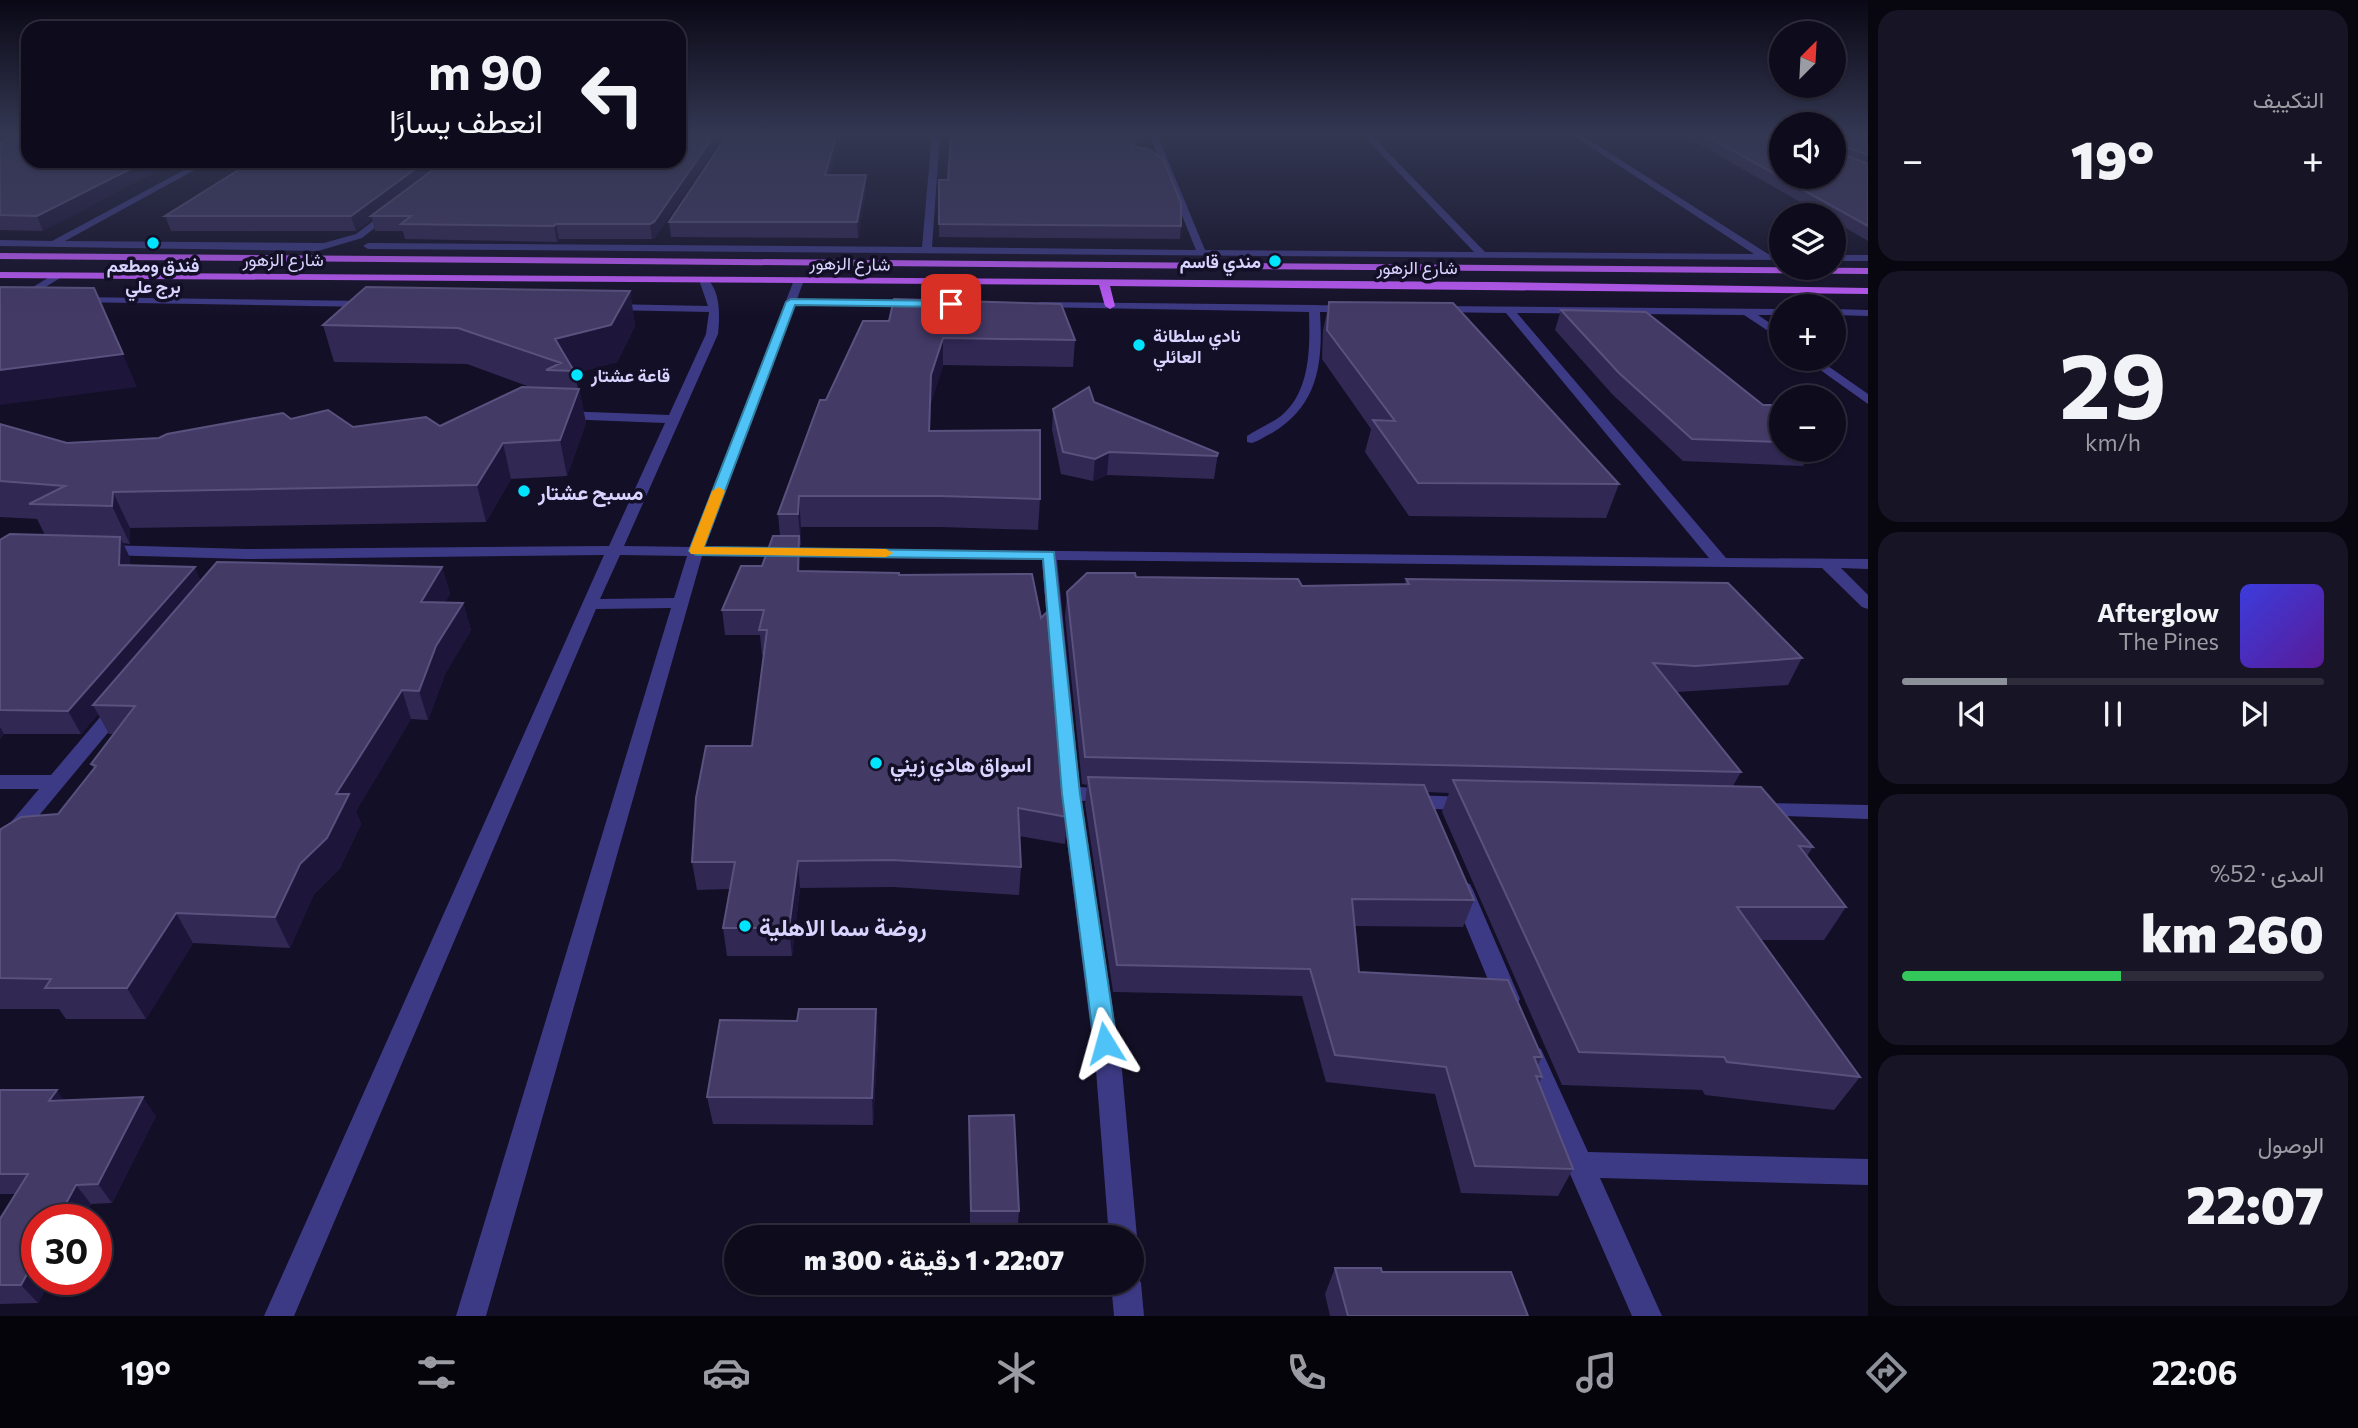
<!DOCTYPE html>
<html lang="ar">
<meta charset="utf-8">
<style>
body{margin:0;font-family:Commissioner,Vazirmatn,sans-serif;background:#171425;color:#f1f3f6;direction:rtl;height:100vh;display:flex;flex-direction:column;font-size:26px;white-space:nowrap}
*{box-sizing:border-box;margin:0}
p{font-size:23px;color:#9b9ba3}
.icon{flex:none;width:38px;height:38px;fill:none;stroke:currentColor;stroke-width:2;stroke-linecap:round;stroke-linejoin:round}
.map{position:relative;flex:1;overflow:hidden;direction:ltr}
.details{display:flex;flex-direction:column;gap:10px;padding:10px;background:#08060f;width:490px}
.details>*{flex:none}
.banner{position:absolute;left:21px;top:21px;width:665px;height:147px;border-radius:21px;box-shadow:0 2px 5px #0004,0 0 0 2px #2e2b3b;direction:rtl;background:#0e0b1c;color:#f1f3f6;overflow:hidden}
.needle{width:46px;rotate:24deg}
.controls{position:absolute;left:1769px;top:21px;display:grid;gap:14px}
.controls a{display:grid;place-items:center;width:77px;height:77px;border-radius:50%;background:#0e0b1c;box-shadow:0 2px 5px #0004,0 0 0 2px #2e2b3b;font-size:35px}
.speed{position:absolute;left:21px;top:1204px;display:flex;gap:14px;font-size:35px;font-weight:700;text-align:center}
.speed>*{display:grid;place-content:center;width:91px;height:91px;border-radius:50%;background:#0e0b1c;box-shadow:0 2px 5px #0004,0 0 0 2px #2e2b3b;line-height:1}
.speed .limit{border:10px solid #d22;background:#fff;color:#111}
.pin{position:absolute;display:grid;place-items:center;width:60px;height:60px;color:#fff;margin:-30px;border-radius:14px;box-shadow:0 4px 10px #0006}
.me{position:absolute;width:77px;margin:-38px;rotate:352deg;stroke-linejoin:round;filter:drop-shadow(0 0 5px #0008)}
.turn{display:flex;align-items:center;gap:24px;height:147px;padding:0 28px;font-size:32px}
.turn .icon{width:91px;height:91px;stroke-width:2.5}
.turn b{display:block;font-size:49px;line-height:60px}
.big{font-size:52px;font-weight:800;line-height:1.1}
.details .widget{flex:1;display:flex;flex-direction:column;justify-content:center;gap:10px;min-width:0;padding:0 24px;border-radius:21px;background:#171425}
.details .dial{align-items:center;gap:0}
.dial b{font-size:91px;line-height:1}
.song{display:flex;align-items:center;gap:21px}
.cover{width:84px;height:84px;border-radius:10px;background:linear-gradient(135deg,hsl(240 70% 55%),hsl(270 70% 35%))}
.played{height:7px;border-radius:4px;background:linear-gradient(90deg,#8c9099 25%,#2e2b3b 25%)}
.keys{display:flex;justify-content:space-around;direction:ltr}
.heat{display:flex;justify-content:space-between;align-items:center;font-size:38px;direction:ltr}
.charge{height:10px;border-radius:5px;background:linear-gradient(90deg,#34c759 52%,#2e2b3b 0)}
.trip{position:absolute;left:724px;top:1225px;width:420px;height:70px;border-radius:35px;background:#0e0b1c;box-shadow:0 2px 5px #0004,0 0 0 2px #2e2b3b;font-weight:800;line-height:70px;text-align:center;direction:rtl}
.dock{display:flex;height:112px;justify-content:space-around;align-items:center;background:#06040b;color:#9b9ba3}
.dock .icon{width:49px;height:49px}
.dock .current{color:#8c9099}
.dock b{font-size:32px;color:#f1f3f6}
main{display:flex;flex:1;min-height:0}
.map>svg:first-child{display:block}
</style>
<main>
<section class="details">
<div class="widget"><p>التكييف</p>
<div class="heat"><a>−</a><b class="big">19°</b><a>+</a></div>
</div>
<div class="widget dial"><b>29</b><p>km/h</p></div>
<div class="widget">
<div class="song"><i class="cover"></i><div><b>Afterglow</b><p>The Pines</p></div></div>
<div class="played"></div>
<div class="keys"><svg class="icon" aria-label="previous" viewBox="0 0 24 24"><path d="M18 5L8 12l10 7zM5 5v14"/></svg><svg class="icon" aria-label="pause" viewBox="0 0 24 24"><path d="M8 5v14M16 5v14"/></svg><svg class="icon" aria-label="next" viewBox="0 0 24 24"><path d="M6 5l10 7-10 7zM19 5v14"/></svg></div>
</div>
<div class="widget"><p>المدى · 52%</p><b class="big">260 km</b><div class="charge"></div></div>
<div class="widget"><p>الوصول</p><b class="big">22:07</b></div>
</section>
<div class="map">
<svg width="1868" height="1316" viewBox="0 0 1868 1316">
<rect width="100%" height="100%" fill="#130f26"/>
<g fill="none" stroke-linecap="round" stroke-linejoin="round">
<path fill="#3d3a85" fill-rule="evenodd" d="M 932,134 L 940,134 L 932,247 L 1196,250 L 1149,134 L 1157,134 L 1205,250 L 1474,252 L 1362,134 L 1370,134 L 1485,252 L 1754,254 L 1571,134 L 1580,134 L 1768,254 L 1782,254 L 1782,260 L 368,249 L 363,246 L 368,243 L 922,247 Z
M 201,161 L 211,161 L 65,241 L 324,243 L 356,234 L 389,209 L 396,211 L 362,238 L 318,251 L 0,246 L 0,240 L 52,241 Z
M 1834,255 L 1868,255 L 1868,261 L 1834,261 Z
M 56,273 L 65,275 L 0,315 L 0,307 Z
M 704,277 C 721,287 720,316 718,334 L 624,546 L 690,547 L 794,280 L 799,277 L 804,280 L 797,299 L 917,301 L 922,304 L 917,307 L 795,305 L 705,547 L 1709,558 L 1506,313 L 1435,312 L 1430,309 L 1435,306 L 1782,309 L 1782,315 L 1758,315 L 1782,331 L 1782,340 L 1744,315 L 1517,313 L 1726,558 L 1868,559 L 1868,569 L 1841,568 L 1868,595 L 1868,609 L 1862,607 L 1822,568 L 1057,560 L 1080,787 L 1116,790 L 1119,795 L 1116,800 L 1082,801 L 1122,1070 L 1137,1237 L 1132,1247 L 1132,1237 L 1109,1237 L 1096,1070 L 1061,794 L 1042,560 L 702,556 L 486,1316 L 456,1316 L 671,608 L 596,609 L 294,1316 L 264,1316 L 604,555 L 246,559 L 105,555 L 97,550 L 105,545 L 246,549 L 609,546 L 665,423 L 563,419 L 557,415 L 563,411 L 669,415 L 706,334 L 709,312 L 610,310 L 605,307 L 610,304 L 708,306 L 699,280 ZM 620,555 L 687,556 L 674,598 L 600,599 Z
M 78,297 L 368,301 L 373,304 L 368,307 L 74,302 L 74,298 Z
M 1040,302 L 1314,305 L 1351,306 L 1356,309 L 1351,312 L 1320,312 C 1323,362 1319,405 1272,433 C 1265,436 1259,441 1252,443 L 1247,442 L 1247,436 C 1258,429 1270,424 1281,416 C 1311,391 1310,347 1309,312 L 1036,307 L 1036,303 Z
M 1834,309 L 1868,310 L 1868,316 L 1834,315 Z
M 1805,359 L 1818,359 L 1868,394 L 1868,404 Z
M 119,701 L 126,703 L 128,707 L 126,711 L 7,854 L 0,857 L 0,835 L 39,789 L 0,789 L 0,775 L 51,775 L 112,703 Z
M 1410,795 L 1469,797 L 1476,799 L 1479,804 L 1476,809 L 1469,811 L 1403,807 L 1400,802 L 1403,797 Z
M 1760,803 L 1868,805 L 1868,819 L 1753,815 L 1750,810 L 1753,805 Z
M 1462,882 L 1470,884 L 1473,890 L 1520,999 L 1516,1006 L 1508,1009 L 1500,1006 L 1496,999 L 1451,890 L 1454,884 Z
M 1532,1046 L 1541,1049 L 1588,1152 L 1868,1159 L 1868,1185 L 1600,1178 L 1662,1316 L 1632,1316 L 1519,1057 L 1523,1049 Z
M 1132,1271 L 1136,1273 L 1141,1283 L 1144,1316 L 1114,1316 L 1111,1283 L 1132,1283 Z"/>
<path fill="#c25bff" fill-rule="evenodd" d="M 0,253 L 1868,268 L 1868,274 L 0,259 Z
M 0,272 L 1491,282 L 1868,288 L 1868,294 L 1110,286 L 1115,306 L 1110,309 L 1105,306 L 1099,285 L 0,278 Z"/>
</g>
<path fill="#312854" d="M 0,134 L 28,134 L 43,231 L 0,230 Z
M 1147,134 L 1138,147 L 1181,226 L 1180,239 L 939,237 L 939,180 L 948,180 Z
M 1684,134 L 1868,134 L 1868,241 L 1834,221 L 1834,215 L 1823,215 L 1683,135 Z
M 679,161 L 656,237 L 652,239 L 559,239 L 557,242 L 405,239 L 403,231 L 375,231 L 372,219 L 356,231 L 171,231 L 165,216 Z
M 830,175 L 866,175 L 866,189 L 858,238 L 671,237 L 669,222 Z
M 630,291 L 635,326 L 617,362 L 575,373 L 578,389 L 579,389 L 586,423 L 567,476 L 511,479 L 486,522 L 130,528 L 130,544 L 123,543 L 130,558 L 130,565 L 201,581 L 442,567 L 450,594 L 445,602 L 463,603 L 471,630 L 445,674 L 428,720 L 411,719 L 356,811 L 361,824 L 340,868 L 314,894 L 290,948 L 193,943 L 146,1019 L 66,1019 L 59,1009 L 0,1009 L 0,831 L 58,814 L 94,769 L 91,764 L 113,734 L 109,734 L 98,714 L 81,734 L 4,734 L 0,739 L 0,540 L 45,535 L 37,519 L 0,517 L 0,424 L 67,443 L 159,438 L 291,419 L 353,427 L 440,426 L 530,387 L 467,364 L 334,362 L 323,325 Z
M 1329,302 L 1619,484 L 1606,518 L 1409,516 L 1365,452 L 1371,429 L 1322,359 L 1323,330 Z
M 1561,310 L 1782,413 L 1782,450 L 1811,450 L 1803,466 L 1683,461 L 1612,394 L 1555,330 Z
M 863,321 L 1075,340 L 1073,367 L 943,365 L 931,403 L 930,431 L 1040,499 L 1038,530 L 940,527 L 801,527 L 801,545 L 799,545 L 800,571 L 899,575 L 1067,817 L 1065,844 L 1019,836 L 1021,867 L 1019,895 L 893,887 L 800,888 L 792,956 L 727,956 L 723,928 L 730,889 L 697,890 L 692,862 L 752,746 L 764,655 L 762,655 L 760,635 L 725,635 L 722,610 L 762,566 L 780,536 L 778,514 L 826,400 Z
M 1094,402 L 1218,453 L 1214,479 L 1107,475 L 1093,481 L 1061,474 L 1052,430 L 1053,409 Z
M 1136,577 L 1302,586 L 1405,584 L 1406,579 L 1802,658 L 1788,685 L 1677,692 L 1741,772 L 1733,786 L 1813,847 L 1807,856 L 1846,907 L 1824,940 L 1761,940 L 1860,1077 L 1834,1110 L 1705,1095 L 1702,1090 L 1562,1085 L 1442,812 L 1449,793 L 1427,792 L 1474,900 L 1463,927 L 1354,926 L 1359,972 L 1542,1057 L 1538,1065 L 1542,1077 L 1539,1084 L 1573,1169 L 1558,1196 L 1461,1193 L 1435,1094 L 1326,1082 L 1302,996 L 1113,992 L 1085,804 L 1087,785 L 1082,784 L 1065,617 L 1067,592 Z
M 876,1009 L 878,1037 L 873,1125 L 713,1124 L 707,1097 L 797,1021 Z
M 0,1090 L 156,1116 L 112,1203 L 91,1204 L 83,1220 L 37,1220 L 37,1279 L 51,1279 L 38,1303 L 0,1304 L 0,1219 L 16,1194 L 0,1194 Z
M 969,1116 L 1019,1211 L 1018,1224 L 970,1225 Z
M 1335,1268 L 1382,1272 L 1528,1316 L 1330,1316 L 1325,1294 Z"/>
<path fill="#1d163a" d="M 0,134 L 26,134 L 0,147 Z
M 715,134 L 725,134 L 656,237 L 652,239 L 650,224 Z
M 837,134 L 842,134 L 826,189 L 825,175 Z
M 1140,134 L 1147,134 L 1130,158 L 1132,146 Z
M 146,161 L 177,161 L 43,231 L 37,216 Z
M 426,161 L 448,161 L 371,216 L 372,219 L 356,231 L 351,216 Z
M 866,175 L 866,189 L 858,238 L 857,222 Z
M 556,224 L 559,239 L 557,242 L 554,226 Z
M 630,291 L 635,326 L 617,362 L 575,373 L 555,339 Z
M 943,338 L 943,365 L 931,403 L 929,460 L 931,375 Z
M 123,354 L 137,387 L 0,405 L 0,370 Z
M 579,389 L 586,423 L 567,476 L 560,440 Z
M 503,443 L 511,479 L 486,522 L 477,485 Z
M 1109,452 L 1107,475 L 1093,481 L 1095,459 Z
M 113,492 L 130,528 L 130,544 L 112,506 Z
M 799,496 L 801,527 L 801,545 L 798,514 Z
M 799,536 L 800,560 L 800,595 L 798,571 Z
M 120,537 L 130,558 L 130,587 L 119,565 Z
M 195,567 L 204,589 L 93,705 L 98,714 L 81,734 L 68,711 Z
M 442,567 L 450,594 L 430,630 L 421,602 Z
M 463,603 L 471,630 L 445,674 L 428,720 L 419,691 L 436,646 Z
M 402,690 L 411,719 L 356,811 L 361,824 L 340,868 L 314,894 L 290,948 L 275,917 L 300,864 L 336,794 Z
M 0,727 L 4,734 L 0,739 Z
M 798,861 L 800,888 L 792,956 L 789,928 Z
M 176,913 L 193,943 L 146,1019 L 127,988 Z
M 876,1009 L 878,1037 L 873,1125 L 872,1098 Z
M 57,1090 L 71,1110 L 49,1101 Z
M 143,1097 L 156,1116 L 112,1203 L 98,1184 Z
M 76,1185 L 91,1204 L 83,1220 L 57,1220 Z
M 37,1256 L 37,1279 L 51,1279 L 38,1303 L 21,1285 Z"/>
<path fill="#433a66" stroke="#5a527e" stroke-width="2" d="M 21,134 L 28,134 L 28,161 L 146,161 L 37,216 L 0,215 L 0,142 Z
M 679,134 L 715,134 L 654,222 L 650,224 L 556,224 L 554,226 L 401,224 L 411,216 L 371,216 L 445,161 L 679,161 Z
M 728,134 L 837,134 L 825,175 L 866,175 L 857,222 L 669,222 Z
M 951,134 L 1140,134 L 1132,146 L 1148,149 L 1163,159 L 1181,203 L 1181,226 L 939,224 L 939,180 L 948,180 Z
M 1703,134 L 1782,134 L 1782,177 L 1834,177 L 1834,134 L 1868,134 L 1868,155 L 1836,143 L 1837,152 L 1868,164 L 1868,226 Z
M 253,161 L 426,161 L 351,216 L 165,216 Z
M 0,287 L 94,288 L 123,354 L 0,370 Z
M 366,287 L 630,291 L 611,325 L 555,339 L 574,371 L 546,370 L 561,363 L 458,328 L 323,325 Z
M 894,299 L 1061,304 L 1075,340 L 943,338 L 931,375 L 929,431 L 1040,430 L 1040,499 L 940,496 L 799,496 L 798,514 L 778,514 L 820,400 L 826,400 L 863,321 L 889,321 Z
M 1329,302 L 1453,303 L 1619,484 L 1418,483 L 1373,420 L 1395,421 L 1327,330 Z
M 1561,310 L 1646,312 L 1763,405 L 1773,405 L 1782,413 L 1782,442 L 1692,439 L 1619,373 Z
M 522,387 L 579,389 L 560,440 L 503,443 L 477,485 L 113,492 L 112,506 L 29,504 L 65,486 L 0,481 L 0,424 L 67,443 L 159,438 L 167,434 L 283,413 L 291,419 L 328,410 L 353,427 L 426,417 L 440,426 Z
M 1089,387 L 1094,402 L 1218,453 L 1217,456 L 1109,452 L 1095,459 L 1063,452 L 1053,409 Z
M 10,534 L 120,537 L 119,565 L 195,567 L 68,711 L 0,710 L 0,540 Z
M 773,536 L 799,536 L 798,571 L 899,573 L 899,575 L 1032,574 L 1041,618 L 1047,612 L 1067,817 L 1018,808 L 1021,867 L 892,860 L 798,861 L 789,928 L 723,928 L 735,862 L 692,862 L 696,798 L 706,746 L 752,746 L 767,630 L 759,630 L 764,610 L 722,610 L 741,566 L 762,566 Z
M 217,562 L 442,567 L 421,602 L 463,603 L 436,646 L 419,691 L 402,690 L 336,794 L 349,794 L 327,838 L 300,864 L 275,917 L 176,913 L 127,988 L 45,988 L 51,979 L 0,978 L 0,831 L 1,829 L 21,817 L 58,814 L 96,766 L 91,764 L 135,706 L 93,705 Z
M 1087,573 L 1135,573 L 1136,577 L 1298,579 L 1302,586 L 1409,584 L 1406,579 L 1728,583 L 1802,658 L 1695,666 L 1653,663 L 1741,772 L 1085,757 L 1067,592 Z
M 1088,777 L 1424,785 L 1474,900 L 1352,899 L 1359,972 L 1508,980 L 1542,1057 L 1534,1057 L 1542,1077 L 1536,1076 L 1573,1169 L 1475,1166 L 1446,1067 L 1335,1055 L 1310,969 L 1117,965 Z
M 1453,780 L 1761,787 L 1813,847 L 1799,846 L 1846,907 L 1737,907 L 1860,1077 L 1727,1062 L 1724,1057 L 1579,1052 Z
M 799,1009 L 876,1009 L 872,1098 L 707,1097 L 720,1020 L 797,1021 Z
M 0,1090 L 57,1090 L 49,1101 L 143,1097 L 98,1184 L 76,1185 L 57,1220 L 37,1220 L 37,1256 L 21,1285 L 0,1285 L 0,1219 L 28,1174 L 0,1174 Z
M 1014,1115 L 1019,1211 L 971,1211 L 969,1116 Z
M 1335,1268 L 1381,1268 L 1382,1272 L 1511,1272 L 1528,1316 L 1348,1316 Z"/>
<linearGradient id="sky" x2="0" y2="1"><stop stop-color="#0a0815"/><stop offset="0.42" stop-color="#333752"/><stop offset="1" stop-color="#333752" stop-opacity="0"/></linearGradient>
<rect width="1868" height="318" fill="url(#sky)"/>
<path fill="#4fc3f7" stroke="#337fa1" stroke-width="2" d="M 791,299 L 951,301 L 955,304 L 951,307 L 795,305 L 704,547 L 1054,552 L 1080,794 L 1117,1043 L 1113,1050 L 1105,1052 L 1097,1050 L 1094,1043 L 1062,794 L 1043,559 L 696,555 L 689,551 L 786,302 Z"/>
<path fill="#f59e0b" d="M 719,487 L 725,491 L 704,547 L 886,549 L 893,553 L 886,557 L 691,554 L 689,551 L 712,491 Z"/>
<g fill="#00e5ff" stroke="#130f26" stroke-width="2.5">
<circle cx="153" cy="243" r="7"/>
<circle cx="1275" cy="261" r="7"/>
<circle cx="1139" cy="345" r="7"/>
<circle cx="577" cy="375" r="7"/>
<circle cx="524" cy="491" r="7"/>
<circle cx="876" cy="763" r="7"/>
<circle cx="745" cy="926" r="7"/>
</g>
<g text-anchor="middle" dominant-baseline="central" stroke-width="7" stroke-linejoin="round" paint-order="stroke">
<g font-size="18" fill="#d9d4ff" stroke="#130f26">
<text x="283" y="259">شارع الزهور</text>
<text transform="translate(850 263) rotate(1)">شارع الزهور</text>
<text x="1417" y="267">شارع الزهور</text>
</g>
<g font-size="18" font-weight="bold" fill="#d9d4ff" stroke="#130f26" text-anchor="start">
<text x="1261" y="261" text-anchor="end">مندي قاسم</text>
<text x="153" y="265" text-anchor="middle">فندق ومطعم<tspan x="153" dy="21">برج علي</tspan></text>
<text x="1153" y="335">نادي سلطانة<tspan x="1153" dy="21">العائلي</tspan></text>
<text x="591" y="375">قاعة عشتار</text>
</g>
<g font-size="21" font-weight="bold" fill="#d9d4ff" stroke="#130f26" text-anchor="start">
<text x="538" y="491">مسبح عشتار</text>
<text x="890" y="763">اسواق هادي زيني</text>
</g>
<g font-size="24" font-weight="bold" fill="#d9d4ff" stroke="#130f26" text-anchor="start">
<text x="759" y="926">روضة سما الاهلية</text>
</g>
</g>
</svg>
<div class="controls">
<a><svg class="needle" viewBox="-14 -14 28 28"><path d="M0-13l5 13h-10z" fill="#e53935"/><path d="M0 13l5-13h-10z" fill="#9b9ba3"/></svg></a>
<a><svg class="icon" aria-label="sound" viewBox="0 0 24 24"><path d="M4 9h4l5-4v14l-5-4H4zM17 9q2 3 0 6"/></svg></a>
<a><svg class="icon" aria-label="layers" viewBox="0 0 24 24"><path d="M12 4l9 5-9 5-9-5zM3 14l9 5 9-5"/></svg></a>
<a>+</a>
<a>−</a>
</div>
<div class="speed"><div class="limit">30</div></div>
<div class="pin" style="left:951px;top:304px;background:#d93025"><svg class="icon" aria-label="arrive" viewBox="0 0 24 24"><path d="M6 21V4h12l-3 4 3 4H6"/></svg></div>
<svg class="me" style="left:1105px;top:1043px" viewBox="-20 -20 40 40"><path d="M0-17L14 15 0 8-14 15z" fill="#4fc3f7" stroke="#fff" stroke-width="4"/></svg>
<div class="trip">22:07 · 1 دقيقة · 300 m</div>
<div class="banner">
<div class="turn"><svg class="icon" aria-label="left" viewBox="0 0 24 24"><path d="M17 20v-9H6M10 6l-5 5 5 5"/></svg><div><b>90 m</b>انعطف يسارًا</div></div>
</div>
</div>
</main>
<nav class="dock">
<b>22:06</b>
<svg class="icon current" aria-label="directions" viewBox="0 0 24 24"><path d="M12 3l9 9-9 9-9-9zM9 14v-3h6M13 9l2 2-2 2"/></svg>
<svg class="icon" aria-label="music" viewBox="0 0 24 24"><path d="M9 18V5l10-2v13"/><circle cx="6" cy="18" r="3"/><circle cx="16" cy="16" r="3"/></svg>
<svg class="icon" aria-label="phone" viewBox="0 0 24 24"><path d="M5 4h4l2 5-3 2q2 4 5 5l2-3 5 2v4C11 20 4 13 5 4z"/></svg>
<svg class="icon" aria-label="climate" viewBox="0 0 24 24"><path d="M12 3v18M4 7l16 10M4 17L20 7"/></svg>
<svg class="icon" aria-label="car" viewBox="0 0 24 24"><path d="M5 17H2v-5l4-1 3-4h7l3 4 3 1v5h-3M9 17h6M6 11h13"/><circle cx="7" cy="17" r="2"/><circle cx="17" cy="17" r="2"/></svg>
<svg class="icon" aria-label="filters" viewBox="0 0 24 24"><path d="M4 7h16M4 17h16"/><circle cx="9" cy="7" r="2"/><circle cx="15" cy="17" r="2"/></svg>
<b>19°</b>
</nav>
